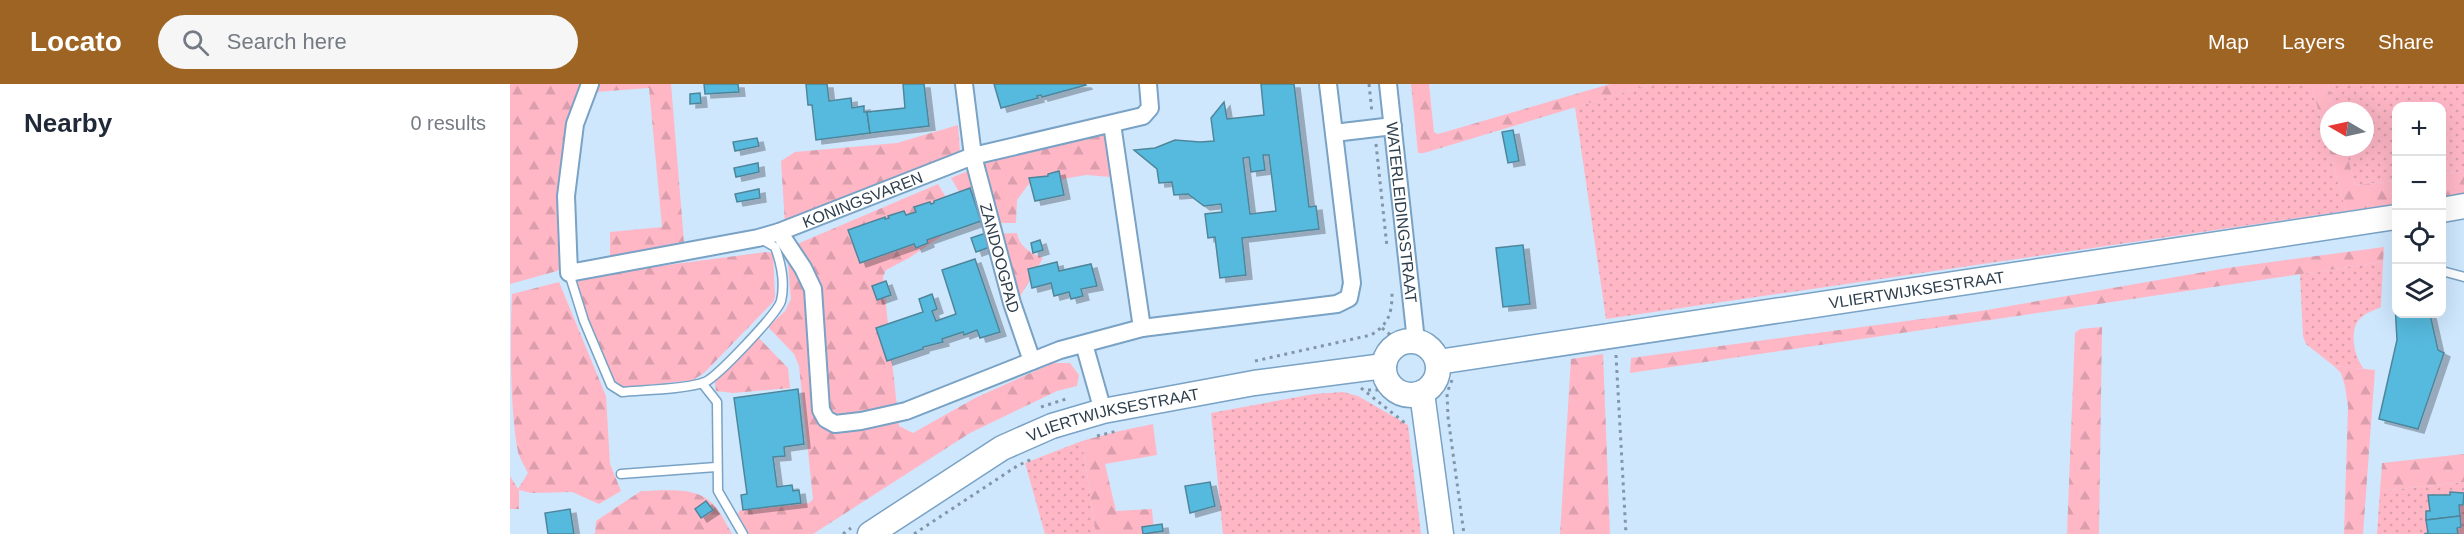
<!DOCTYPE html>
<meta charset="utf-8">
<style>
:root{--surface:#fff;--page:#f6f6f7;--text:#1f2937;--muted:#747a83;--line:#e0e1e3;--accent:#9e6423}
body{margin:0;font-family:Helvetica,sans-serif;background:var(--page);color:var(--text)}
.controls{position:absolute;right:18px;top:18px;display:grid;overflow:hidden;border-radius:12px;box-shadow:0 6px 24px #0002}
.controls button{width:54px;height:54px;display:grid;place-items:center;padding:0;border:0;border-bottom:2px solid var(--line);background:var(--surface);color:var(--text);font:30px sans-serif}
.compass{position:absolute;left:1810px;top:18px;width:54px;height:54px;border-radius:50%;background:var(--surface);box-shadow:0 6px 24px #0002;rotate:279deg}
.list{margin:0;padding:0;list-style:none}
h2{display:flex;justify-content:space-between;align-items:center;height:78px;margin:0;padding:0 24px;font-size:26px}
h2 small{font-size:20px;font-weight:400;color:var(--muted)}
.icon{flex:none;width:33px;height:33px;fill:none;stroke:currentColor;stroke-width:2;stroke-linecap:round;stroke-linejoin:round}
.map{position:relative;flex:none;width:1954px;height:450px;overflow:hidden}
header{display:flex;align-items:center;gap:36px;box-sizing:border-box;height:84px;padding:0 30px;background:var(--accent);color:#fff}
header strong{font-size:28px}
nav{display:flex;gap:33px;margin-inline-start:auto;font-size:21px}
.search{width:420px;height:54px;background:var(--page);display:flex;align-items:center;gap:15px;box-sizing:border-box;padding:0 21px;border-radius:33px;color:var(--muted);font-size:22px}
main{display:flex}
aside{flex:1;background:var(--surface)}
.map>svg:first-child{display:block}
.grass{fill:url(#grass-dots)}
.forest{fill:url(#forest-firs)}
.building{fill:#57bade;stroke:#4e869b;stroke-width:1.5;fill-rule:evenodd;filter:url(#shadow)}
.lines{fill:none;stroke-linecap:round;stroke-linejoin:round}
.lane-casing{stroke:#79a2c5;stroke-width:11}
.street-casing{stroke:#79a2c5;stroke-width:20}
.secondary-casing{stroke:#79a2c5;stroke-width:27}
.path{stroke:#8197a9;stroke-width:3;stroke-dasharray:3 4.5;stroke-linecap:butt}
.lane{stroke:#fff;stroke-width:8}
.street{stroke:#fff;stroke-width:16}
.secondary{stroke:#fff;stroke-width:24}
.labels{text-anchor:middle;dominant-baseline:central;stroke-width:6;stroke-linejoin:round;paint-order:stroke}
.street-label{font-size:16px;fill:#2d3e4c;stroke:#cee7fd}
</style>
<header>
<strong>Locato</strong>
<div class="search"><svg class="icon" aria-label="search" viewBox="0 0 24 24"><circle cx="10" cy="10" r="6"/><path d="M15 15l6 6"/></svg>Search here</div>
<nav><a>Map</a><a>Layers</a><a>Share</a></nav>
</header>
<main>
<aside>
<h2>Nearby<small>0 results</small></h2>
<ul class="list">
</ul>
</aside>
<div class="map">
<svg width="1954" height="450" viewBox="0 0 1954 450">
<defs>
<pattern id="grass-dots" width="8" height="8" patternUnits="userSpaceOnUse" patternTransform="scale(1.5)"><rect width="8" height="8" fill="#ffb7c6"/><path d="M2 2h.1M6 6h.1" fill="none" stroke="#db9eac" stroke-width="1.8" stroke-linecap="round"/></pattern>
<pattern id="forest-firs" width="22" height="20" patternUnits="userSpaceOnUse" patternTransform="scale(1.5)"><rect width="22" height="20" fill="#ffb7c6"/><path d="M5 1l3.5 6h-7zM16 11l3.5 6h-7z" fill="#db9eac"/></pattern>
<filter id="shadow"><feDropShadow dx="6" dy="4" stdDeviation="0" flood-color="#0004"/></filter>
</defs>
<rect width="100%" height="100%" fill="#cee7fd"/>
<g class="grass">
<polygon points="1142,0 1801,0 1836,127 1096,235 1065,23"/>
<polygon points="1818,0 1954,0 1954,87 1932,90 1932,22 1886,22 1886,97 1845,101 1835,63 1855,63 1855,27 1825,27"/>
<path d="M1873,178L1871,223C1865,226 1858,228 1853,232C1837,243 1844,273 1854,285L1824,282L1796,260L1793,252L1790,190Z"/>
<polygon points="833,308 848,312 898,341 911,450 713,450 701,329 804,310"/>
<polygon points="572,357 586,450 535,450 515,379"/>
<polygon points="1954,398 1954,450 1867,450 1870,407"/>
</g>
<g class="forest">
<path d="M0,0H72C42,64 51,113 54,181L47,187L0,200Z"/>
<polygon points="85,0 161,0 174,158 100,172 100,148 152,143 139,4 86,8"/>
<polygon points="901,0 919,0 924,48 928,50 1100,0 1142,0 914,69 908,69"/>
<polygon points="1801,0 1818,0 1825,27 1819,27 1819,63 1835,63 1845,101 1886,97 1886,120 1836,127"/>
<polygon points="448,41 450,68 337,117 275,140 271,77 285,68 387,59"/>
<polygon points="598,50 601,93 576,91 518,101 507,116 506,139 467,139 441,94 491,73"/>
<polygon points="1954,87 1954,111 1932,114 1932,90"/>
<polygon points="428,100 451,139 399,174 376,186 373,193 389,342 403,349 465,314 543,279 560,279 569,291 567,302 547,307 460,349 303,450 239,450 228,430 230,426 299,419 303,415 289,282 284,270 258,243 275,227 281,215 277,169 287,160"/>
<path d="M507,149C509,163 521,169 533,174L509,214L480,150Z"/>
<polygon points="1874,163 1873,178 1120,289 1121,274 1471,227 1717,184"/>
<polygon points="256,168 263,169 265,213 263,218 194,289 183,296 111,304 106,300 65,202 66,193"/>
<path d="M49,198L96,312L100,380L111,407L89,420L62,408L21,409L9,406V425H0V392L8,405L18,389C15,383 10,375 8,368C0,326 0,254 2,210Z"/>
<polygon points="1592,243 1589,450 1557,450 1565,249 1570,245"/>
<polygon points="248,253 278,284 280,304 223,309 206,307 205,298"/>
<polygon points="1093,270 1100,450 1050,450 1061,275"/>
<polygon points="1824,282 1865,286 1853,450 1834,450 1838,323 1835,302 1831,289"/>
<polygon points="643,340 647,371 595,380 606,427 642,425 644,450 586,450 572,357 605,348"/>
<polygon points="1954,370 1954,398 1870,407 1872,379"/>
<path d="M131,407C153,407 184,402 201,418C210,426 216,440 222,450H85L86,437Z"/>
</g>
<g class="building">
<polygon points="194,0 228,0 229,8 195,10"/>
<polygon points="296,0 317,0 319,17 341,14 342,24 354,22 354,28 357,28 360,49 306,56 302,21 298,21"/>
<polygon points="393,0 414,0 419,42 360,49 357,28 395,24"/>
<polygon points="484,0 575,0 576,1 532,13 531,11 527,12 528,14 491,24"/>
<path d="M751,0H784L799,123L806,122L809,145L732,154L736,191L710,194L705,153L698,154L695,130L712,128L711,120L694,122L678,110L664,111L662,98L649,99L647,85L624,66L645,64L665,56L690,58L704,57L701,34L714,18L717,35L754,31ZM753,71H759L766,127L740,130L733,74L739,73L741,88L755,86Z"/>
<polygon points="190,9 191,19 180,20 180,10"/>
<polygon points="1003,46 1009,77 998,79 992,48"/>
<polygon points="247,54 249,62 225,67 223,58"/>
<polygon points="248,79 249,88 226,93 224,84"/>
<polygon points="549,87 554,111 525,117 519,94 538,92 538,90"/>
<polygon points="460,104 471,137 417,156 418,159 406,164 404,160 350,179 338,146 375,133 375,135 379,134 378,132 394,127 396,131 406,128 404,123 420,118 421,120 424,119 424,117"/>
<polygon points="249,105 250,114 227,118 225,110"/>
<polygon points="476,149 480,163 466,168 461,154"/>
<polygon points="530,156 533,166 523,169 521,159"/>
<polygon points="1013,161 1020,220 993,223 986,164"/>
<polygon points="465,175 490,248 470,254 467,246 454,251 453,248 432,255 433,258 413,263 413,265 377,277 366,244 413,228 409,215 422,210 427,225 422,227 426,237 446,230 432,186"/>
<polygon points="547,178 549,187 581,180 587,202 571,205 573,212 561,215 559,208 544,212 541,199 522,204 518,185"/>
<polygon points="376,197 381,211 367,216 362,202"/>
<polygon points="1886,201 1886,230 1920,230 1928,266 1934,269 1908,345 1869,335 1887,256 1884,202"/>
<polygon points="288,305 294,360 274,363 275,372 263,373 267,403 282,401 283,407 289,406 291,419 233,426 231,411 237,410 224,314"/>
<polygon points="700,398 705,422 680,429 675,402"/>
<polygon points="1940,408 1954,409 1953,421 1949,421 1950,432 1916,436 1916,427 1920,427 1918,411 1940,411"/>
<polygon points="196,417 203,426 191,434 185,425"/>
<polygon points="60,425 64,450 38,450 35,429"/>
<polygon points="1950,432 1951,443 1947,444 1948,450 1914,450 1918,449 1916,436"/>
<polygon points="652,440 653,447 633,450 632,443"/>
</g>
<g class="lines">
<defs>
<g id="lane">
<polyline points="1932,187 1954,193"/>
<path d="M59,189L74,237L101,301L112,308C132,306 179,305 195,298C207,293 267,230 271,217C275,200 271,179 265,163L251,155"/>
<polyline points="192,299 207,318 208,407 233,450"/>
<polyline points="111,390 206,383"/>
</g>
<g id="street">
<path id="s1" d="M80,0L65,40L56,112L59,189L248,154L269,148L463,72L633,32L640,24L638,0"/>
<path id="s2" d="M454,0L463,72L502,219L522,277"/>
<path id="s3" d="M878,0L906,257"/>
<polyline points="602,40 632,244"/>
<polyline points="824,49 883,42"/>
<polyline points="269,148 293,184 303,205 311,326 316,335 325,340 351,337 396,327 550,266 632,244 827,220 839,214 842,199 818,0"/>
<polyline points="574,260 593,327"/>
</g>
<g id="secondary">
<polyline points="1932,126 1954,122"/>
<circle cx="901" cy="284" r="27"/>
<path id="s4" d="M928,278L1886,133"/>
<polyline points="912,309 931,450"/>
<path id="s5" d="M360,450L492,364L542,342L593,327L744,299L874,282"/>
</g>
</defs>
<use href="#lane" class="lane-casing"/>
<use href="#street" class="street-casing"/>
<use href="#secondary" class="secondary-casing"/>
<g class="path">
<polyline points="859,0 862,29"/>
<polyline points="866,60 877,163"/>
<polyline points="872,244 889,258"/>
<polyline points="1106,271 1116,450"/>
<path d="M745,277L861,251C879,240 882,229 882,209"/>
<polyline points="942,296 937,309 938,333 954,450"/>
<polyline points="851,304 895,339"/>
<polyline points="858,306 885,306"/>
<polyline points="531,323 556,315"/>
<polyline points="587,352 607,347"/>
<polyline points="333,450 341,444"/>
<polyline points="404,450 507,382 524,374"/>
</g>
<use href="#lane" class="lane"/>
<use href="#street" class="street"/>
<use href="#secondary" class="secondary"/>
</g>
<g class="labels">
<g class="street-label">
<text stroke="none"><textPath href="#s1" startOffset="496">KONINGSVAREN</textPath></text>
<text stroke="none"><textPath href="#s3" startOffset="129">WATERLEIDINGSTRAAT</textPath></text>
<text stroke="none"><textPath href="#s2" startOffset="178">ZANDOOGPAD</textPath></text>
<text stroke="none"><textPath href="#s4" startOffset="484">VLIERTWIJKSESTRAAT</textPath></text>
<text stroke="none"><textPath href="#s5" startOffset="274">VLIERTWIJKSESTRAAT</textPath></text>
</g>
</g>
</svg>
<div class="controls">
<button>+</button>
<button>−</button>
<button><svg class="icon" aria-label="locate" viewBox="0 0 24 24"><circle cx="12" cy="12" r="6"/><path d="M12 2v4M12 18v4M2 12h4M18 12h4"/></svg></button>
<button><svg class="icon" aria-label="layers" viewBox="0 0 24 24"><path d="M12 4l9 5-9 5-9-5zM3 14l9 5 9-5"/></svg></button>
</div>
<svg class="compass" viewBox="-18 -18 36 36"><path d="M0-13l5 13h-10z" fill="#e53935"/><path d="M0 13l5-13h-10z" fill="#747a83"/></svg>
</div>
</main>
